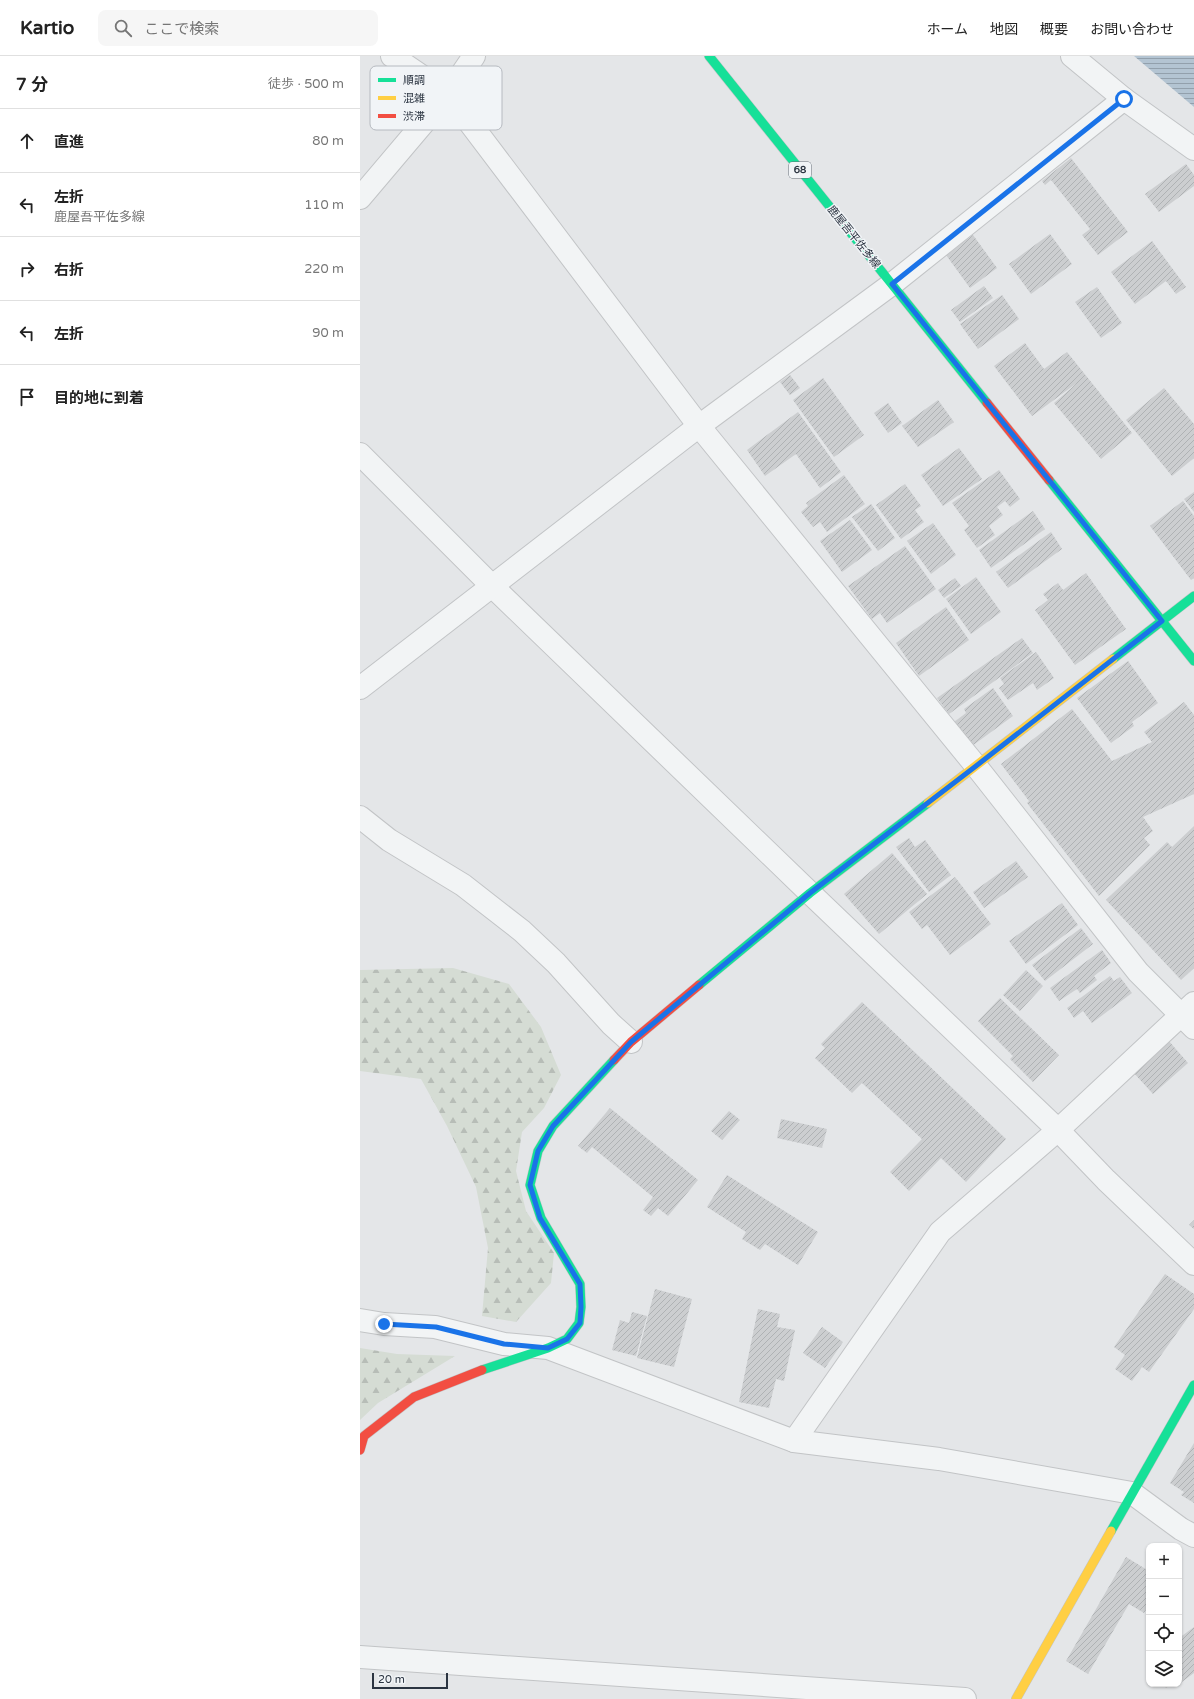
<!DOCTYPE html>
<html lang="ja">
<meta charset="utf-8">
<style>
:root{--surface:#fff;--page:#f6f6f6;--text:#222;--muted:#767676;--line:#e0e0e0}
body{margin:0;font-family:"Varela Round","Noto Sans JP",sans-serif;background:var(--page);color:var(--text)}
.controls{position:absolute;right:12px;bottom:12px;display:grid;overflow:hidden;border-radius:8px;box-shadow:0 1px 3px #0004}
.controls button{width:36px;height:36px;display:grid;place-items:center;padding:0;border:0;border-bottom:1px solid var(--line);background:var(--surface);color:var(--text);font:20px sans-serif}
.scale{position:absolute;left:12px;bottom:10px;width:76px;box-sizing:border-box;padding-left:4px;border:2px solid #2b3441;border-top:0;font-size:11px;line-height:14px;white-space:nowrap;color:#2b3441;-webkit-text-stroke:3px #f1f4f7;paint-order:stroke}
.stop{position:absolute;width:12px;height:12px;margin:-9px;border:3px solid #1a73e8;border-radius:50%;background:#fff}
.stop.end{background:#1a73e8;border-color:#fff;box-shadow:0 1px 4px #0008}
.list{margin:0;padding:0;list-style:none}
h2{display:flex;justify-content:space-between;align-items:center;height:52px;margin:0;padding:0 16px;font-size:17px}
h2 small{font-size:13px;font-weight:400;color:var(--muted)}
.list li{display:grid;grid-template-columns:26px 1fr auto;gap:12px;align-items:center;box-sizing:border-box;height:64px;padding:0 16px;border-top:1px solid var(--line)}
.list b{display:block;font-size:15px;white-space:nowrap}
.list p{margin:0;font-size:13px;white-space:nowrap;color:var(--muted)}
.list em{font-size:13px;font-style:normal;color:var(--muted)}
.icon{flex:none;width:22px;height:22px;fill:none;stroke:currentColor;stroke-width:2;stroke-linecap:round;stroke-linejoin:round}
.map{position:relative;flex:none;width:834px;height:1643px;overflow:hidden}
header{display:flex;align-items:center;gap:24px;box-sizing:border-box;height:56px;padding:0 20px;background:var(--surface);border-bottom:1px solid var(--line)}
header strong{font-size:19px}
nav{display:flex;gap:22px;margin-inline-start:auto;font-size:14px}
.search{width:280px;height:36px;background:var(--page);display:flex;align-items:center;gap:10px;box-sizing:border-box;padding:0 14px;border-radius:8px;color:var(--muted);font-size:15px}
main{display:flex}
aside{flex:1;background:var(--surface)}
.map>svg:first-child{display:block}
.forest{fill:url(#forest-firs)}
.water{fill:url(#water-rules)}
.building{fill:url(#building-hatch)}
.lines{fill:none;stroke-linecap:round;stroke-linejoin:round}
.street-casing{stroke:#c2c4c6;stroke-width:24}
.fast-casing{stroke:#c2c4c6;stroke-width:10}
.slow-casing{stroke:#c2c4c6;stroke-width:10}
.jam-casing{stroke:#c2c4c6;stroke-width:10}
.street{stroke:#f2f4f5;stroke-width:22}
.fast{stroke:#16e098;stroke-width:9}
.slow{stroke:#ffcf43;stroke-width:9}
.jam{stroke:#f24e42;stroke-width:9}
.route{stroke:#1a73e8;stroke-width:5}
.labels{text-anchor:middle;dominant-baseline:central;stroke-width:3;stroke-linejoin:round;paint-order:stroke}
.shield{fill:#f1f4f7;stroke:#666e78;stroke-width:1}
.shield-label{font-size:10px;font-weight:bold;fill:#2b3441}
.street-label{font-size:11px;fill:#2b3441;stroke:#f1f4f7}
.key{fill:#f1f4f7;stroke:#b6bac0;stroke-width:1}
.key-label{font-size:11px;fill:#2b3441}
</style>
<header>
<strong>Kartio</strong>
<div class="search"><svg class="icon" aria-label="search" viewBox="0 0 24 24"><circle cx="10" cy="10" r="6"/><path d="M15 15l6 6"/></svg>ここで検索</div>
<nav><a>ホーム</a><a>地図</a><a>概要</a><a>お問い合わせ</a></nav>
</header>
<main>
<aside>
<h2>7 分<small>徒歩 · 500 m</small></h2>
<ul class="list">
<li><svg class="icon" aria-label="ahead" viewBox="0 0 24 24"><path d="M12 20V5M6 11l6-6 6 6"/></svg><div><b>直進</b></div><em>80 m</em></li>
<li><svg class="icon" aria-label="left" viewBox="0 0 24 24"><path d="M17 20v-9H6M10 6l-5 5 5 5"/></svg><div><b>左折</b><p>鹿屋吾平佐多線</p></div><em>110 m</em></li>
<li><svg class="icon" aria-label="right" viewBox="0 0 24 24"><path d="M7 20v-9h11M14 6l5 5-5 5"/></svg><div><b>右折</b></div><em>220 m</em></li>
<li><svg class="icon" aria-label="left" viewBox="0 0 24 24"><path d="M17 20v-9H6M10 6l-5 5 5 5"/></svg><div><b>左折</b></div><em>90 m</em></li>
<li><svg class="icon" aria-label="arrive" viewBox="0 0 24 24"><path d="M6 21V4h12l-3 4 3 4H6"/></svg><div><b>目的地に到着</b></div></li>
</ul>
</aside>
<div class="map">
<svg width="834" height="1643" viewBox="0 0 834 1643">
<defs>
<pattern id="forest-firs" width="22" height="20" patternUnits="userSpaceOnUse"><rect width="22" height="20" fill="#d5dcd4"/><path d="M5 1l3.5 6h-7zM16 11l3.5 6h-7z" fill="#b7bdb7"/></pattern>
<pattern id="water-rules" width="6" height="5" patternUnits="userSpaceOnUse"><rect width="6" height="5" fill="#b3c4d2"/><path d="M0 2.5h6" fill="none" stroke="#92a0ac"/></pattern>
<pattern id="building-hatch" width="6" height="6" patternUnits="userSpaceOnUse"><rect width="6" height="6" fill="#ccced0"/><path d="M-1 1l2-2M0 6l6-6M5 7l2-2" fill="none" stroke="#afb2b4"/></pattern>
</defs>
<rect width="100%" height="100%" fill="#e4e6e8"/>
<g class="forest">
<polygon points="93,912 149,928 181,971 201,1019 184,1052 162,1076 156,1115 166,1155 194,1197 191,1227 156,1266 122,1260 128,1192 116,1131 87,1070 61,1023 0,1015 0,914"/>
<polygon points="0,1292 37,1298 95,1300 18,1347 0,1364"/>
</g>
<polygon class="water" points="774,0 834,0 834,51"/>
<g class="building">
<polygon points="711,102 768,176 738,199 722,179 730,173 691,124 685,129 682,125"/>
<polygon points="826,108 834,119 834,130 799,156 785,138"/>
<polygon points="690,178 712,208 671,238 649,208"/>
<polygon points="613,179 637,212 610,232 586,199"/>
<polygon points="792,185 826,231 816,238 806,225 775,248 751,216"/>
<polygon points="624,230 633,242 600,266 591,254"/>
<polygon points="737,231 762,267 741,282 715,246"/>
<polygon points="642,239 659,263 618,293 600,268"/>
<polygon points="665,287 684,313 707,296 772,377 741,403 694,347 717,327 672,360 634,310"/>
<polygon points="430,319 440,332 430,339 420,326"/>
<polygon points="463,322 504,379 474,401 433,344"/>
<polygon points="804,332 834,368 834,402 812,420 766,364"/>
<polygon points="578,344 594,366 558,391 542,370"/>
<polygon points="528,347 542,367 528,377 514,357"/>
<polygon points="438,356 481,416 460,432 436,398 405,420 387,394"/>
<polygon points="599,392 622,423 583,450 561,419"/>
<polygon points="639,414 660,443 650,451 645,445 637,451 643,459 629,470 635,479 617,492 604,474 609,470 592,447"/>
<polygon points="484,419 505,448 467,476 460,466 453,471 441,456 448,450 446,447"/>
<polygon points="545,428 561,450 555,454 564,466 541,483 516,449"/>
<polygon points="834,436 834,456 824,443"/>
<polygon points="823,445 834,460 834,522 831,524 790,470"/>
<polygon points="511,448 535,482 518,495 492,461"/>
<polygon points="673,455 685,473 631,512 619,494"/>
<polygon points="490,464 512,494 482,516 460,485"/>
<polygon points="573,467 596,499 571,518 547,485"/>
<polygon points="691,476 702,493 648,532 636,516"/>
<polygon points="545,490 576,533 527,567 520,557 512,563 488,530"/>
<polygon points="726,517 766,573 715,609 675,554 688,544 683,538 698,527 703,534"/>
<polygon points="616,521 641,556 611,578 586,543"/>
<polygon points="595,522 601,530 584,542 578,534"/>
<polygon points="586,551 609,584 559,620 536,587"/>
<polygon points="662,582 673,597 589,658 577,642"/>
<polygon points="676,596 694,622 677,634 673,627 648,644 639,632 644,628 640,622"/>
<polygon points="768,605 798,647 772,666 774,670 751,687 717,642"/>
<polygon points="633,632 653,660 612,690 594,666 606,657 604,653"/>
<polygon points="824,646 834,659 834,738 783,761 793,775 784,782 790,789 739,840 667,747 669,745 641,708 712,653 752,705 792,686 784,676"/>
<polygon points="834,770 834,912 821,924 746,844 807,786 812,791"/>
<polygon points="549,782 555,791 565,784 591,819 569,836 536,791"/>
<polygon points="532,797 567,838 519,878 484,838"/>
<polygon points="656,805 668,821 624,852 613,836"/>
<polygon points="595,821 631,868 590,899 567,869 562,873 549,856"/>
<polygon points="702,847 718,869 666,908 649,885"/>
<polygon points="721,872 733,888 685,925 672,909"/>
<polygon points="742,894 751,907 734,920 737,924 720,937 717,933 699,945 690,932"/>
<polygon points="666,914 683,930 660,955 643,939"/>
<polygon points="750,920 754,925 760,921 772,937 732,967 723,955 714,962 707,952"/>
<polygon points="640,942 699,999 673,1026 650,1003 653,1000 618,965"/>
<polygon points="502,946 646,1083 606,1126 581,1102 549,1135 530,1116 562,1083 502,1027 492,1037 455,1002 465,992 461,988"/>
<polygon points="808,984 828,1007 793,1038 773,1016"/>
<polygon points="250,1052 338,1124 308,1160 298,1152 291,1160 283,1154 293,1141 232,1091 227,1097 218,1090"/>
<polygon points="369,1055 380,1064 362,1084 351,1075"/>
<polygon points="421,1063 467,1073 462,1092 417,1082"/>
<polygon points="367,1119 458,1176 438,1209 405,1188 400,1194 382,1183 386,1176 347,1151"/>
<polygon points="834,1164 834,1173 829,1169"/>
<polygon points="805,1218 834,1238 834,1253 789,1316 782,1311 772,1325 755,1313 765,1299 754,1291"/>
<polygon points="295,1233 332,1243 314,1311 277,1302"/>
<polygon points="398,1253 420,1258 417,1271 435,1274 424,1325 416,1323 409,1352 379,1346"/>
<polygon points="272,1256 287,1260 276,1300 252,1294 260,1264 269,1267"/>
<polygon points="462,1271 483,1286 465,1312 443,1297"/>
<polygon points="834,1387 834,1447 821,1439 824,1436 810,1427"/>
<polygon points="766,1501 789,1515 789,1549 784,1557 769,1548 728,1618 706,1605"/>
<polygon points="834,1571 834,1617 815,1631 812,1628 806,1632 803,1628 819,1628 819,1582"/>
</g>
<g class="lines">
<defs>
<g id="street">
<polyline points="32,0 88,38 339,370 616,710 778,916 834,972"/>
<polyline points="712,0 764,43 834,93"/>
<polyline points="0,142 88,38 114,0"/>
<polyline points="0,398 132,530 450,837 698,1074 746,1124 834,1208"/>
<polyline points="0,632 339,370 532,228 764,43"/>
<polyline points="0,761 29,784 103,829 162,875 196,907 251,968 271,986"/>
<polyline points="0,1264 24,1268 75,1271 144,1288 188,1292 434,1385 579,1403 772,1437 821,1473 834,1480"/>
<polyline points="434,1385 580,1176 698,1074 834,947"/>
<polyline points="0,1601 605,1643"/>
</g>
<g id="fast">
<polyline points="349,0 627,347"/>
<polyline points="689,424 834,605"/>
<polyline points="753,603 834,540"/>
<polyline points="339,929 450,837 568,747"/>
<polyline points="122,1314 188,1292 207,1283 219,1267 221,1251 220,1228 181,1162 170,1129 178,1095 193,1070 254,1004"/>
<polyline points="751,1475 834,1329"/>
</g>
<g id="slow">
<polyline points="568,747 753,603"/>
<polyline points="656,1643 751,1475"/>
</g>
<g id="jam">
<polyline points="627,347 689,424"/>
<polyline points="254,1004 271,986 339,929"/>
<polyline points="0,1394 4,1380 54,1341 122,1314"/>
</g>
</defs>
<use href="#street" class="street-casing"/>
<use href="#fast" class="fast-casing"/>
<use href="#slow" class="slow-casing"/>
<use href="#jam" class="jam-casing"/>
<use href="#street" class="street"/>
<use href="#fast" class="fast"/>
<use href="#slow" class="slow"/>
<use href="#jam" class="jam"/>
</g>
<g class="lines">
<polyline class="route" points="24,1268 76,1271 144,1288 188,1292 207,1283 220,1267 221,1251 220,1228 180,1162 170,1129 178,1095 193,1070 271,986 450,837 616,710 802,565 532,228 764,43"/>
</g>
<g class="labels">
<rect class="shield" x="429" y="106" width="22" height="16" rx="3"/>
<g class="shield-label">
<text x="440" y="114">68</text>
</g>
<g class="street-label">
<text transform="translate(494 181) rotate(51)">鹿屋吾平佐多線</text>
</g>
</g>
<rect x="10" y="10" width="132" height="64" rx="6" class="key"/>
<rect x="18" y="22" width="18" height="4" fill="#16e098"/>
<rect x="18" y="40" width="18" height="4" fill="#ffcf43"/>
<rect x="18" y="58" width="18" height="4" fill="#f24e42"/>
<g class="key-label">
<text x="43" y="28">順調</text>
<text x="43" y="46">混雑</text>
<text x="43" y="64">渋滞</text>
</g>
</svg>
<div class="controls">
<button>+</button>
<button>−</button>
<button><svg class="icon" aria-label="locate" viewBox="0 0 24 24"><circle cx="12" cy="12" r="6"/><path d="M12 2v4M12 18v4M2 12h4M18 12h4"/></svg></button>
<button><svg class="icon" aria-label="layers" viewBox="0 0 24 24"><path d="M12 4l9 5-9 5-9-5zM3 14l9 5 9-5"/></svg></button>
</div>
<div class="scale">20 m</div>
<div class="stop" style="left:764px;top:43px"></div>
<div class="stop end" style="left:24px;top:1268px"></div>
</div>
</main>
